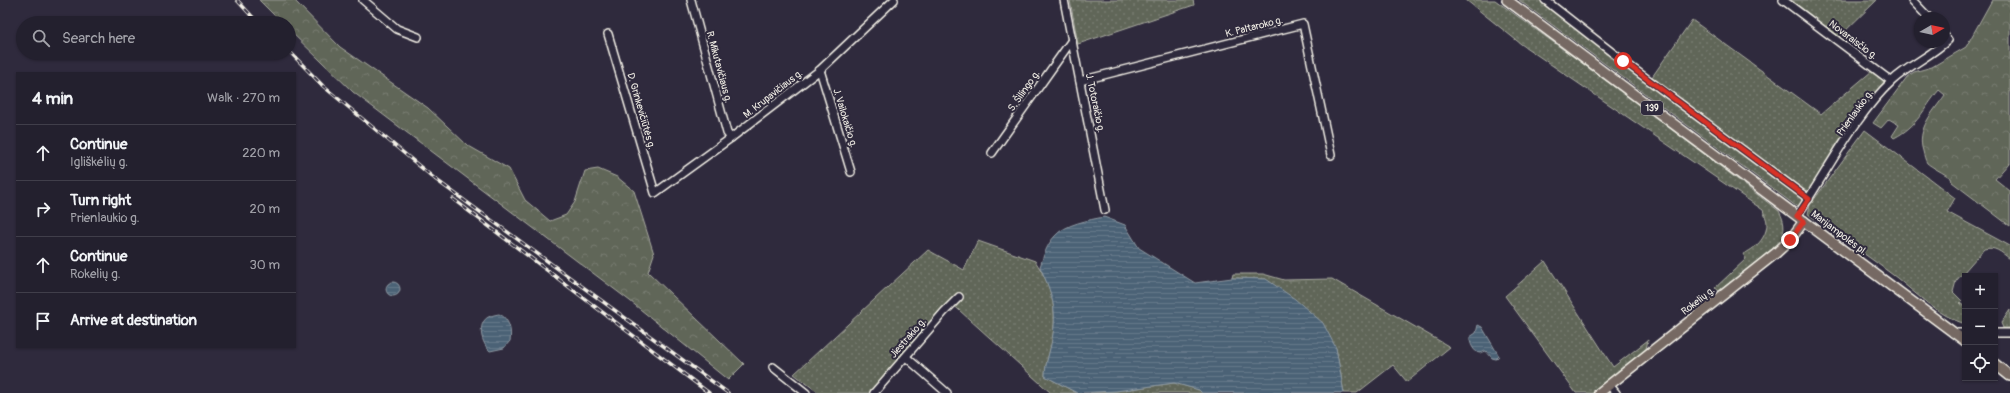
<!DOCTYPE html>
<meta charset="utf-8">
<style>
:root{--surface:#23202e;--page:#2f2d3a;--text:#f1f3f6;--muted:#a3a3aa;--line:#403e4a}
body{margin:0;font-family:Pangolin,sans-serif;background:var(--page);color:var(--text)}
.controls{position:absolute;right:12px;bottom:12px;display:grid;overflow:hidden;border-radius:0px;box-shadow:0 1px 3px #0004}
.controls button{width:36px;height:36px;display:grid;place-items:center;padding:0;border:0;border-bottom:1px solid var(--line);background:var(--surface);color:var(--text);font:20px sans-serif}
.compass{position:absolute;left:1914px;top:12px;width:36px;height:36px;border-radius:50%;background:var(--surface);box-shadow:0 1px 3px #0004;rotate:81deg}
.stop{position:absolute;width:12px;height:12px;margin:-9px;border:3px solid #d93025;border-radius:50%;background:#fff}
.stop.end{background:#d93025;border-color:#fff;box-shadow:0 1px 4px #0008}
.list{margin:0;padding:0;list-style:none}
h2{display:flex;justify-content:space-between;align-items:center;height:52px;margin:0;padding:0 16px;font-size:17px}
h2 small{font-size:13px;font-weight:400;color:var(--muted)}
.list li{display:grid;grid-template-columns:26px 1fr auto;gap:12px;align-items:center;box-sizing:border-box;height:56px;padding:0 16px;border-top:1px solid var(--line)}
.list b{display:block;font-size:15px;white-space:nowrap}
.list p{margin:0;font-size:13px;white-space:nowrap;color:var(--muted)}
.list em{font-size:13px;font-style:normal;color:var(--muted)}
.icon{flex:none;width:22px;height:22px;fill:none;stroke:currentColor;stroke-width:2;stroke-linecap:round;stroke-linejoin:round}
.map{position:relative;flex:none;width:2010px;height:393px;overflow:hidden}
.search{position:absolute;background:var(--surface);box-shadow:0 1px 3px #0004;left:16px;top:16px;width:280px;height:44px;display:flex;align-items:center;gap:10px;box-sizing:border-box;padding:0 14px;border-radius:22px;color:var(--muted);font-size:15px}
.panel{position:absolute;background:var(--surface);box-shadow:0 1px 3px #0004;left:16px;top:72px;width:280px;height:276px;border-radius:0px}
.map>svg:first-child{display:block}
.grass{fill:url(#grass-dots);stroke:#aaaca0}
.forest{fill:url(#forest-crowns);stroke:#aaaca0}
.water{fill:url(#water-rules);stroke:#8f9ba4}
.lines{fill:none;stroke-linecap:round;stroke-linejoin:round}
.minor-casing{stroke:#f4f1e8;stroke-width:10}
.major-casing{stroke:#f4f1e8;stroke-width:12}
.minor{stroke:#2f2a3d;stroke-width:7}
.major{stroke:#766964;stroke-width:9}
.rail-casing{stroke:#f4f1e8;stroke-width:3.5}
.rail{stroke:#2f2a3d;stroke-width:2;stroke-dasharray:6;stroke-linecap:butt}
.route{stroke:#d93025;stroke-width:5}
.labels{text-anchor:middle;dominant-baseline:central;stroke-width:4;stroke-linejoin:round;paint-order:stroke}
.shield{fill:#2f2a3d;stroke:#b9b5b5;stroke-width:1}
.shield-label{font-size:9px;font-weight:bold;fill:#f4f1e8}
.street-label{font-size:10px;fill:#f4f1e8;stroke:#2f2a3d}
</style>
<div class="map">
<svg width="2010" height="393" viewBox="0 0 2010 393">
<defs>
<pattern id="grass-dots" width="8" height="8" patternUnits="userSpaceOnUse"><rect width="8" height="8" fill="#606659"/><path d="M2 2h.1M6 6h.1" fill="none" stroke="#777c71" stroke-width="1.8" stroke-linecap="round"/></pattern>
<pattern id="forest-crowns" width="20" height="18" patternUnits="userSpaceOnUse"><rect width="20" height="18" fill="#606659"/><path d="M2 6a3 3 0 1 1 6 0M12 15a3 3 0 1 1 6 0" fill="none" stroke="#777c71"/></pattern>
<pattern id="water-rules" width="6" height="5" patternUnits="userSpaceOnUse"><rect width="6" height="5" fill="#4b6276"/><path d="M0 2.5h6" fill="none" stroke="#66798a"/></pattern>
</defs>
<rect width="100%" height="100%" fill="#2f2a3d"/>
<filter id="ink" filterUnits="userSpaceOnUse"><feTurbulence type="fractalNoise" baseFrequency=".025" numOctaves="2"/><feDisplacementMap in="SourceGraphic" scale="8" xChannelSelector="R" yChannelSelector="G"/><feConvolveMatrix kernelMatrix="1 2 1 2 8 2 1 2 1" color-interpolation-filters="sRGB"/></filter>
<g filter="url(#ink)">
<g class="grass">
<polygon points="1070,0 1193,0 1194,5 1078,44"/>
<path d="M1466,0H1495L1633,100L1779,211C1786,224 1785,232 1779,244L1719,291L1715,288L1746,259L1743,254C1755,249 1767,238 1767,223C1767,219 1764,214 1763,210L1521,44Z"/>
<polygon points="1519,0 1548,0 1603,41 1599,48 1801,197 1803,202 1801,205 1796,206"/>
<polygon points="1791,0 1877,0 1839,37"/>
<polygon points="1692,20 1821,114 1872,71 1884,80 1884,85 1865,105 1809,192 1804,192 1652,77"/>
<path d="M1865,130L1955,198L1947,212L2010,246V259C2001,252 1995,246 1984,249L1956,281L1953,292L1962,301L1960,303L1965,307V324C1938,315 1919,296 1897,278C1868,256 1838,235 1808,214L1810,205Z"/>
<path d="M978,241L1035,261C1052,285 1058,312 1052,340C1050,353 1045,363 1045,376L1077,393H1051L949,301L869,393H819L794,374L928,250L964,270Z"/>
<polygon points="1545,261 1613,367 1648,340 1646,349 1593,393 1576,393 1505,296"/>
<polygon points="1233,274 1263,274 1284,280 1332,279 1450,347 1407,382 1393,365 1357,393 1344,393 1336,348 1266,279 1232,278"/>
<polygon points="2010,310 2010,328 2003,328 2001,323"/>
<polygon points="1174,383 1200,390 1202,393 1090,393 1116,391"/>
</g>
<g class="forest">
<polygon points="259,0 294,0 340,47 428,108 467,145 509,169 525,200 550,221 566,215 575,202 585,171 598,169 617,177 634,191 654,254 648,272 744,364 728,380 630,301 353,92 289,30 289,23 282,23"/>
<path d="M1992,0H2010V164L2009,163L1995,179L2010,191V226L1952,182L1951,178C1945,174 1930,166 1927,163C1925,160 1924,155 1923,151C1916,129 1933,112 1945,95L1939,90C1923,109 1918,126 1894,138L1892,136L1899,125L1889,119L1881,128L1873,123L1907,77L1914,72L1932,67L1966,47Z"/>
</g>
<g class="water">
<path d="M1104,217L1125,225L1139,248L1195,283L1232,278L1266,279L1295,299L1323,323L1336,348L1344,393H1202L1199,390L1174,383L1116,391L1077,393L1045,376C1045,363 1050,352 1052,339C1058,311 1052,293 1040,267C1043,257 1047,244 1055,236C1065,224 1089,220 1104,217Z"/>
<circle cx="393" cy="289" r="7"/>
<path d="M499,314C509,318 512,331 510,341L504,348L490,351C483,345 478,330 484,321C487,316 494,315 499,314Z"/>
<path d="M1478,325L1482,327L1499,356L1496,359L1492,358L1486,351C1484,351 1482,352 1480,353C1474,353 1469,342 1470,337L1476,333Z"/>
</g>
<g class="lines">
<defs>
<g id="minor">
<polyline points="363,0 397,29 418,37"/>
<polyline points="691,0 727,133 731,138"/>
<polyline points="1064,0 1105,210"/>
<polyline points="1545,0 1623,61 1809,199"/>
<polyline points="1783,0 1891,81"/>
<polyline points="1912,0 1929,18"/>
<polyline points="608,34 655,193 731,138 820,70 894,0"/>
<polyline points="820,70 851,172"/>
<polyline points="1080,81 1303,24 1331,155"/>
<polyline points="992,153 1072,40"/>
<path d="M1797,216C1826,174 1855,115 1892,81C1909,65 1931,56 1948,40L1944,35"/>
<polyline points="1953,333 1965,333"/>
<polyline points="1995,333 2010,333"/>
<polyline points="906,357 947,393"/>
<polyline points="773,367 806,393"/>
<polyline points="1609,385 1616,393"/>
<polyline points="874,393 944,312 959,297"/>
</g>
<g id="major">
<polyline points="1507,0 1965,341"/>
<polyline points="1995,364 2010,376"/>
<polyline points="1599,393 1776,253 1790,240 1804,221"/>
</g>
</defs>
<use href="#minor" class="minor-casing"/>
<use href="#major" class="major-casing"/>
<use href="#minor" class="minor"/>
<use href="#major" class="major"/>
<defs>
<g id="rail">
<polyline points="237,0 258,23"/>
<polyline points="289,51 323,86 435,179 728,393"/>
<polyline points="453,199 709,393"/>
</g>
</defs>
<use href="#rail" class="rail-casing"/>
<use href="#rail" class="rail"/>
</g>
</g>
<g class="lines" filter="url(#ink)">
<polyline class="route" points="1623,61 1809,199 1797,216 1804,221 1790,240"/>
</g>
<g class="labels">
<rect class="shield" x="1641" y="101" width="22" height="14" rx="3"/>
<g class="shield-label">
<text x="1652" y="108">139</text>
</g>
<g class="street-label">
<text transform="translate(1254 27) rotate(-14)">K. Paltaroko g.</text>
<text transform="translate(1853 40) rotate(37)">Novaraisčio g.</text>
<text transform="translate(719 67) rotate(75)">R. Mikutavičiaus g.</text>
<text transform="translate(1024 91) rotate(-55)">S. Šilingo g.</text>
<text transform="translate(773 94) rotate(-38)">M. Krupavičiaus g.</text>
<text transform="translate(1095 103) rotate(78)">J. Totoraičio g.</text>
<text transform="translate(641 111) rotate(74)">D. Grinkevičiūtės g.</text>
<text transform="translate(1855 113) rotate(-54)">Prienlaukio g.</text>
<text transform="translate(845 118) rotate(73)">J. Vailokaičio g.</text>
<text transform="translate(1839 233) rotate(37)">Marijampolės pl.</text>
<text transform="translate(1698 301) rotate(-38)">Rokelių g.</text>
<text transform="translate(908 338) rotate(-49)">Jiestrakio g.</text>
</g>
</g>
</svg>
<div class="controls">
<button>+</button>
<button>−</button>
<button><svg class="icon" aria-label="locate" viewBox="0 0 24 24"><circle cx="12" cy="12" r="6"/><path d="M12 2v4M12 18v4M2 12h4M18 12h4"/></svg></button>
</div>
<svg class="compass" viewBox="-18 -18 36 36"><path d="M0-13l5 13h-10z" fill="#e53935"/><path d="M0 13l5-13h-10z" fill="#a3a3aa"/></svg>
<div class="stop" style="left:1623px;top:61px"></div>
<div class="stop end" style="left:1790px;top:240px"></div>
<div class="search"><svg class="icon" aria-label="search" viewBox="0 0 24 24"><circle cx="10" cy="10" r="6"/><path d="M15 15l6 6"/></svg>Search here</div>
<section class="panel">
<h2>4 min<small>Walk · 270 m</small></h2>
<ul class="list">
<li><svg class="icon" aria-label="ahead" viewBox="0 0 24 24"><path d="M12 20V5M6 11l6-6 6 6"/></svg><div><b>Continue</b><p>Igliškėlių g.</p></div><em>220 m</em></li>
<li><svg class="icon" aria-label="right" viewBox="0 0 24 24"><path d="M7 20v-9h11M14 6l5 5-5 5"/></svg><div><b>Turn right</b><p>Prienlaukio g.</p></div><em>20 m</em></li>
<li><svg class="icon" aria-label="ahead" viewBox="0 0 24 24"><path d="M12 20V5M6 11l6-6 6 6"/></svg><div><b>Continue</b><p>Rokelių g.</p></div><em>30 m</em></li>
<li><svg class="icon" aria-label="arrive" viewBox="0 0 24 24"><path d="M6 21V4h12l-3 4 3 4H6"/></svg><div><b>Arrive at destination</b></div></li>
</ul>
</section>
</div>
